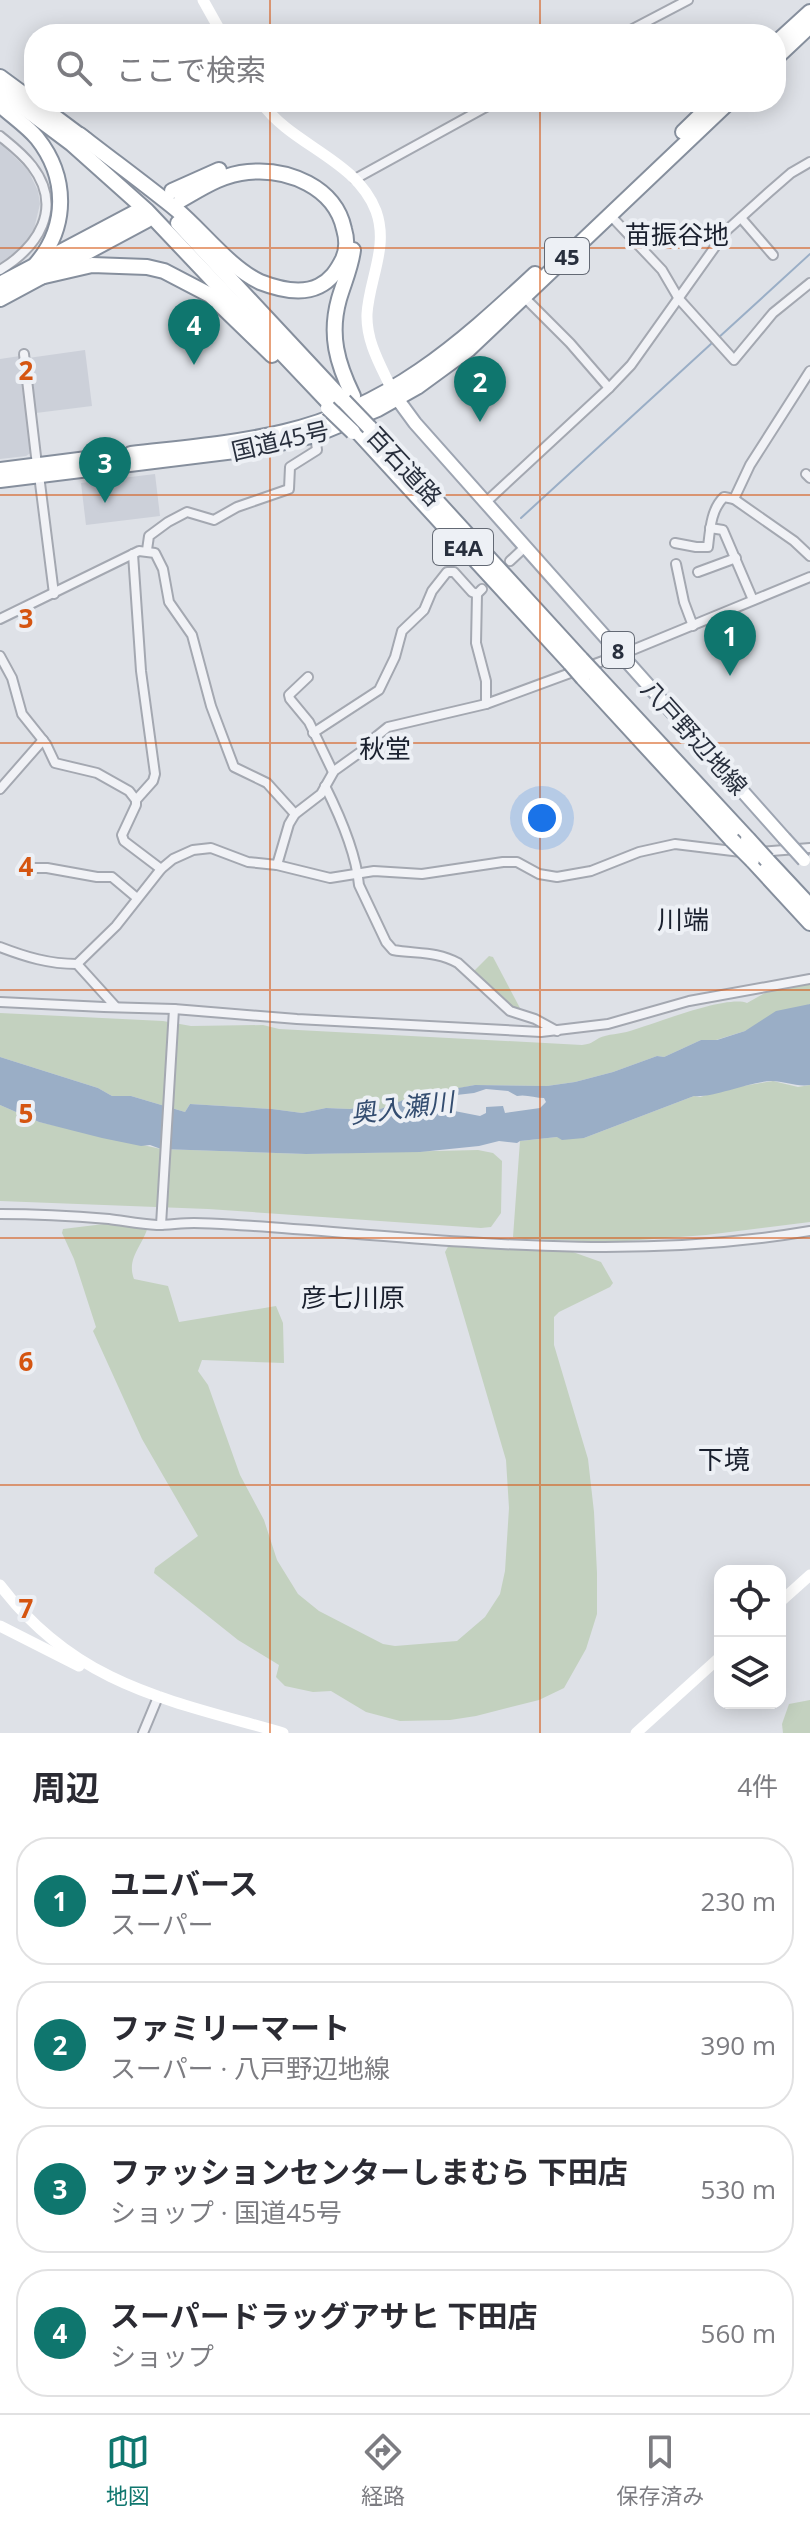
<!DOCTYPE html>
<html lang="ja">
<meta charset="utf-8">
<style>
:root{--surface:#fff;--page:#f7f7f7;--text:#2b2b33;--muted:#7c7c81;--line:#e1e1e2;--accent:#0f766e}
body{margin:0;font-family:"Open Sans","Noto Sans JP",sans-serif;background:var(--page);color:var(--text)}
.controls{position:absolute;right:24px;bottom:24px;display:grid;overflow:hidden;border-radius:16px;box-shadow:0 4px 20px #0003}
.controls button{width:72px;height:72px;display:grid;place-items:center;padding:0;border:0;border-bottom:2px solid var(--line);background:var(--surface);color:var(--text);font:40px sans-serif}
.you{position:absolute;left:542px;top:818px;width:28px;height:28px;margin:-20px;border:6px solid #fff;border-radius:50%;background:#1a73e8;box-shadow:0 0 0 12px #1a73e833}
.badge{display:grid;place-items:center;width:52px;height:52px;border-radius:50%;background:var(--accent);color:#fff;font-size:26px;font-weight:700}
.pin{position:absolute;translate:-50% -66px;filter:drop-shadow(0 2px 4px #0008)}
.pin::after{content:'';position:absolute;top:42px;width:28px;height:24px;background:inherit;clip-path:polygon(0 0,100% 0,50% 100%)}
.list{margin:0;padding:0;list-style:none}
h2{display:flex;justify-content:space-between;align-items:center;height:104px;margin:0;padding:0 32px;font-size:34px}
h2 small{font-size:26px;font-weight:400;color:var(--muted)}
.list li{display:grid;grid-template-columns:52px 1fr auto;gap:24px;align-items:center;box-sizing:border-box;height:128px;margin:0 16px 16px;padding:0 16px;border:2px solid var(--line);border-radius:32px}
.list b{display:block;font-size:30px;white-space:nowrap}
.list p{margin:0;font-size:26px;white-space:nowrap;color:var(--muted)}
.list em{font-size:26px;font-style:normal;color:var(--muted)}
.icon{flex:none;width:44px;height:44px;fill:none;stroke:currentColor;stroke-width:2;stroke-linecap:round;stroke-linejoin:round}
.map{position:relative;flex:none;width:810px;height:1733px;overflow:hidden}
.search{position:absolute;background:var(--surface);box-shadow:0 4px 20px #0003;left:24px;right:24px;top:24px;height:88px;display:flex;align-items:center;gap:20px;box-sizing:border-box;padding:0 28px;border-radius:32px;color:var(--muted);font-size:30px}
.sheet{height:680px;background:var(--surface)}
nav{display:flex;justify-content:space-around;align-items:center;box-sizing:border-box;height:112px;border-top:2px solid var(--line);background:var(--surface);font-size:22px;color:var(--muted)}
nav a{display:grid;justify-items:center;gap:4px}
nav .on{color:var(--accent)}
.map>svg:first-child{display:block}
.built{fill:#ccd0d9}
.green{fill:#c3d1bf}
.water{fill:#9aaec6;fill-rule:evenodd}
.lines{fill:none;stroke-linecap:round;stroke-linejoin:round}
.stream{stroke:#9aaec6;stroke-width:2}
.street-casing{stroke:#a4a8b1;stroke-width:12}
.primary-casing{stroke:#9ea5b2;stroke-width:16}
.highway-casing{stroke:#868f9d;stroke-width:18}
.street{stroke:#f1f2f6;stroke-width:8}
.secondary{stroke:#fff;stroke-width:11}
.primary{stroke:#fff;stroke-width:12}
.highway{stroke:#fff;stroke-width:14}
.primary-bridge-casing{stroke:#9ea5b2;stroke-width:16;stroke-linecap:butt}
.highway-bridge-casing{stroke:#868f9d;stroke-width:18;stroke-linecap:butt}
.primary-bridge{stroke:#fff;stroke-width:12}
.highway-bridge{stroke:#fff;stroke-width:14}
.grid{fill:none;stroke:#d55511;stroke-width:2;stroke-opacity:0.55}
.labels{text-anchor:middle;dominant-baseline:central;stroke-width:8;stroke-linejoin:round;paint-order:stroke}
.shield{fill:#edf0f5;stroke:#636974;stroke-width:2}
.shield-label{font-size:22px;font-weight:bold;fill:#282f3d}
.street-label{font-size:24px;fill:#282f3d;stroke:#edf0f5}
.neighbourhood-label{font-size:26px;fill:#1a202e;stroke:#edf0f5}
.water-label{font-size:26px;font-style:italic;fill:#344d70;stroke:#edf0f5}
.grid-label{font-size:26px;text-anchor:middle;font-weight:bold;fill:#d55511;stroke:#edf0f5;stroke-width:8;stroke-linejoin:round;paint-order:stroke}
</style>
<div class="map">
<svg width="810" height="1733" viewBox="0 0 810 1733">
<rect width="100%" height="100%" fill="#dee1e7"/>
<g class="built">
<polygon points="0,143 28,170 38,191 40,204 33,233 26,243 0,264"/>
<polygon points="85,350 92,406 28,414 32,452 26,456 0,459 0,359 20,356 21,359"/>
<polygon points="155,474 160,516 86,525 81,483"/>
</g>
<g class="green">
<polygon points="489,956 493,957 521,1010 505,1005 473,972"/>
<path d="M810,983V1004L745,1031L716,1040H701L664,1057L657,1056L613,1072L575,1082L547,1086L475,1085L419,1096L414,1093L402,1101L378,1110L366,1106L350,1109L326,1108L302,1113L272,1109L190,1104L185,1112L131,1096H112L98,1088L0,1057V1013L163,1021L191,1026L263,1025L279,1029L582,1045C591,1044 592,1042 599,1038C607,1034 621,1034 630,1031C654,1024 726,995 747,1003L770,990Z"/>
<polygon points="773,1081 798,1087 810,1085 810,1222 706,1235 613,1242 525,1239 513,1237 520,1141 557,1137 584,1138 694,1096 700,1097 730,1088"/>
<polygon points="0,1105 39,1122 161,1149 306,1154 478,1150 493,1153 502,1161 501,1213 491,1227 481,1228 208,1209 0,1201"/>
<path d="M112,1223L148,1226C143,1246 126,1258 134,1279L168,1286L179,1322L276,1306L283,1323L284,1363L202,1360L198,1371L208,1385L240,1475L264,1520L277,1560L298,1594L319,1611L383,1644L395,1646L457,1641L485,1617L500,1594L505,1571L509,1508L506,1460L445,1252L449,1245L570,1251L601,1262L613,1283L610,1287L559,1312L554,1317V1345L588,1459L594,1512L597,1573V1614L586,1649L564,1688L539,1700L476,1716L450,1720L400,1721L366,1712L331,1691L313,1692L285,1686L276,1677L279,1665L238,1640L154,1573L155,1568L198,1536L142,1439L93,1331L96,1327L74,1259L62,1233L63,1229Z"/>
<polygon points="810,1700 810,1733 783,1733 782,1724 789,1704"/>
</g>
<path class="water" d="M810,1004V1085C796,1087 785,1081 771,1081C748,1082 713,1098 694,1096L584,1138L562,1140L557,1137L520,1141L517,1143L499,1141L479,1146L420,1152L306,1154L161,1149L150,1145L141,1146L102,1138L39,1122L0,1105V1057L98,1088L112,1096H131L185,1112L190,1104L272,1109L302,1113L326,1108L350,1109L366,1106L378,1110L411,1097L413,1093L419,1095L475,1085L547,1086L575,1082L613,1072L657,1056L664,1057L701,1040H717L745,1031L776,1011ZM486,1089L508,1091L517,1096C526,1094 535,1098 544,1098L546,1102L540,1108L505,1113L503,1106L486,1107V1113L480,1116L434,1107L417,1109L414,1106L430,1098L474,1093Z"/>
<g class="lines">
<g class="stream">
<polyline points="717,339 810,254"/>
<polyline points="521,518 712,343"/>
</g>
<defs>
<g id="street">
<polyline points="623,34 688,0"/>
<path d="M0,136C11,145 23,154 32,166C64,208 38,247 0,270"/>
<polyline points="355,179 495,102"/>
<polyline points="610,215 662,270 679,299 734,360 773,313 810,283"/>
<polyline points="741,218 773,255"/>
<polyline points="524,297 570,343 609,388"/>
<polyline points="24,354 37,465"/>
<polyline points="810,371 750,465 734,499 794,541 810,556"/>
<polyline points="806,474 810,478"/>
<polyline points="39,475 54,594"/>
<polyline points="486,502 609,388 631,365 727,230 768,193 791,173 810,162"/>
<polyline points="710,528 723,530 753,600"/>
<path d="M675,543L696,547H708C710,530 711,509 724,497L734,499"/>
<polyline points="147,550 149,536 168,522 187,512 214,520 237,507 289,489 290,467 317,450 315,435"/>
<polyline points="133,554 141,671 155,774 153,781 136,800"/>
<polyline points="510,561 525,547"/>
<polyline points="676,564 684,602 693,626"/>
<polyline points="698,572 736,558"/>
<polyline points="482,589 477,594 476,643 486,681 486,704"/>
<polyline points="0,619 139,551 155,553 163,569 169,602 192,635 211,706 234,767 267,783 295,814"/>
<polyline points="0,656 12,678 22,714 46,744 55,763 97,773 129,791 136,800 136,805 122,835 124,841 161,869"/>
<polyline points="308,677 289,695 290,699 309,722 333,772"/>
<polyline points="313,733 379,690 395,657 402,631 424,610 432,591 447,572 454,572 472,592 477,594"/>
<path d="M325,786C340,816 356,852 359,885L386,942L393,950C416,954 437,951 458,963L510,1011L535,1019L557,1031"/>
<polyline points="0,789 43,740"/>
<polyline points="759,852 810,848"/>
<polyline points="277,865 289,824 295,814 321,794 334,771 366,748 372,740 388,727 486,704 630,651 810,577"/>
<polyline points="23,868 47,868 97,877 112,877 137,898"/>
<path d="M0,947C26,957 49,964 77,964L116,926L161,869L173,859L193,850L211,848L248,862L277,865L330,878L374,871L422,874L503,862H517L539,874L557,877L591,871L639,852L675,844L741,852"/>
<polyline points="77,964 115,1006"/>
<polyline points="0,1002 104,1007 174,1009 297,1019 541,1032 608,1024 689,1001 810,979"/>
<path d="M0,1214C36,1214 73,1216 109,1219C125,1221 141,1224 157,1225C169,1225 181,1223 194,1223C214,1223 234,1225 254,1226C441,1239 623,1263 810,1231"/>
<polyline points="161,1225 174,1009"/>
<polyline points="143,1733 158,1697"/>
</g>
<polyline id="primary" points="393,393 415,423 784,838"/>
<g id="highway">
<polyline points="776,43 810,12"/>
<polyline points="776,58 810,26"/>
<polyline points="0,77 34,102"/>
<polyline points="0,90 72,144 147,211 332,406"/>
<polyline points="35,102 86,140"/>
<path d="M0,105C12,116 27,126 37,138C68,177 68,227 36,264"/>
<polyline points="683,132 714,102"/>
<path d="M80,135C112,160 145,184 177,210C203,232 230,268 260,282C278,289 301,295 319,286C331,280 337,271 343,259C347,250 347,239 344,229C335,187 288,168 248,172C223,174 202,188 181,200"/>
<polyline points="172,191 219,170"/>
<polyline points="178,223 344,401"/>
<path d="M353,250C351,267 344,282 339,299C329,335 337,363 353,396"/>
<polyline points="40,277 92,265 147,267 164,271 210,295 272,355"/>
<polyline points="0,284 136,212"/>
<polyline points="0,299 147,220"/>
<polyline points="369,427 581,659"/>
<polyline points="357,431 570,663"/>
<path d="M131,454C182,448 234,444 284,432C388,408 459,345 535,274"/>
<polyline points="0,470 87,459"/>
<polyline points="0,480 259,448 315,435 378,409 417,387 469,349 729,102"/>
<polyline points="595,674 748,839"/>
<polyline points="583,678 732,840"/>
<polyline points="752,860 810,923"/>
<polyline points="767,860 810,906"/>
</g>
</defs>
<use href="#street" class="street-casing"/>
<use href="#primary" class="primary-casing"/>
<use href="#highway" class="highway-casing"/>
<use href="#street" class="street"/>
<g class="secondary">
<polyline points="203,0 222,34"/>
<path d="M261,102C292,146 356,159 376,211C389,247 369,279 367,314C366,342 381,366 392,390"/>
<path d="M0,1585C77,1686 169,1700 283,1733"/>
<polyline points="780,1602 810,1575"/>
<polyline points="0,1626 79,1666"/>
<polyline points="636,1733 720,1657"/>
</g>
<use href="#primary" class="primary"/>
<use href="#highway" class="highway"/>
<defs>
<polyline id="primary-bridge" points="784,838 804,860"/>
<g id="highway-bridge">
<polyline points="344,401 369,427"/>
<polyline points="328,408 353,432"/>
<polyline points="581,659 595,674"/>
<polyline points="570,663 583,678"/>
<polyline points="748,839 767,860"/>
<polyline points="732,840 752,860"/>
</g>
</defs>
<use href="#primary-bridge" class="primary-bridge-casing"/>
<use href="#highway-bridge" class="highway-bridge-casing"/>
<use href="#primary-bridge" class="primary-bridge"/>
<use href="#highway-bridge" class="highway-bridge"/>
</g>
<path class="grid" d="M270,0V34M540,0V34M270,102V1733M540,102V1733M0,248H810M0,495H810M0,743H810M0,990H810M0,1238H810M0,1485H810"/>
<g class="labels">
<g class="shield">
<rect x="545" y="238" width="44" height="36" rx="6"/>
<rect x="433" y="529" width="60" height="36" rx="6"/>
<rect x="602" y="632" width="32" height="36" rx="6"/>
</g>
<g class="shield-label">
<text x="567" y="256">45</text>
<text x="463" y="547">E4A</text>
<text x="618" y="650">8</text>
</g>
<g class="street-label">
<text transform="translate(280 440) rotate(-13)">国道45号</text>
<text transform="translate(405 466) rotate(47)">百石道路</text>
<text transform="translate(695 737) rotate(48)">八戸野辺地線</text>
</g>
<g class="neighbourhood-label">
<text x="677" y="234">苗振谷地</text>
<text x="385" y="748">秋堂</text>
<text x="683" y="919">川端</text>
<text x="353" y="1297">彦七川原</text>
<text x="724" y="1459">下境</text>
</g>
<g class="water-label">
<text transform="translate(402 1107) rotate(-7)">奥入瀬川</text>
</g>
</g>
<g class="grid-label">
<text x="26" y="380">2</text>
<text x="26" y="628">3</text>
<text x="26" y="876">4</text>
<text x="26" y="1123">5</text>
<text x="26" y="1371">6</text>
<text x="26" y="1618">7</text>
</g>
</svg>
<div class="controls">
<button><svg class="icon" aria-label="locate" viewBox="0 0 24 24"><circle cx="12" cy="12" r="6"/><path d="M12 2v4M12 18v4M2 12h4M18 12h4"/></svg></button>
<button><svg class="icon" aria-label="layers" viewBox="0 0 24 24"><path d="M12 4l9 5-9 5-9-5zM3 14l9 5 9-5"/></svg></button>
</div>
<div class="you"></div>
<div class="pin badge" style="left:730px;top:676px">1</div>
<div class="pin badge" style="left:480px;top:422px">2</div>
<div class="pin badge" style="left:105px;top:503px">3</div>
<div class="pin badge" style="left:194px;top:365px">4</div>
<div class="search"><svg class="icon" aria-label="search" viewBox="0 0 24 24"><circle cx="10" cy="10" r="6"/><path d="M15 15l6 6"/></svg>ここで検索</div>
</div>
<section class="sheet">
<h2>周辺<small>4件</small></h2>
<ul class="list">
<li><span class="badge">1</span><div><b>ユニバース</b><p>スーパー</p></div><em>230 m</em></li>
<li><span class="badge">2</span><div><b>ファミリーマート</b><p>スーパー · 八戸野辺地線</p></div><em>390 m</em></li>
<li><span class="badge">3</span><div><b>ファッションセンターしまむら 下田店</b><p>ショップ · 国道45号</p></div><em>530 m</em></li>
<li><span class="badge">4</span><div><b>スーパードラッグアサヒ 下田店</b><p>ショップ</p></div><em>560 m</em></li>
</ul>
</section>
<nav>
<a class="on"><svg class="icon" aria-label="map" viewBox="0 0 24 24"><path d="M3 6l6-2 6 2 6-2v14l-6 2-6-2-6 2zM9 4v14M15 6v14"/></svg>地図</a>
<a><svg class="icon" aria-label="directions" viewBox="0 0 24 24"><path d="M12 3l9 9-9 9-9-9zM9 14v-3h6M13 9l2 2-2 2"/></svg>経路</a>
<a><svg class="icon" aria-label="saved" viewBox="0 0 24 24"><path d="M7 4h10v16l-5-4-5 4z"/></svg>保存済み</a>
</nav>
